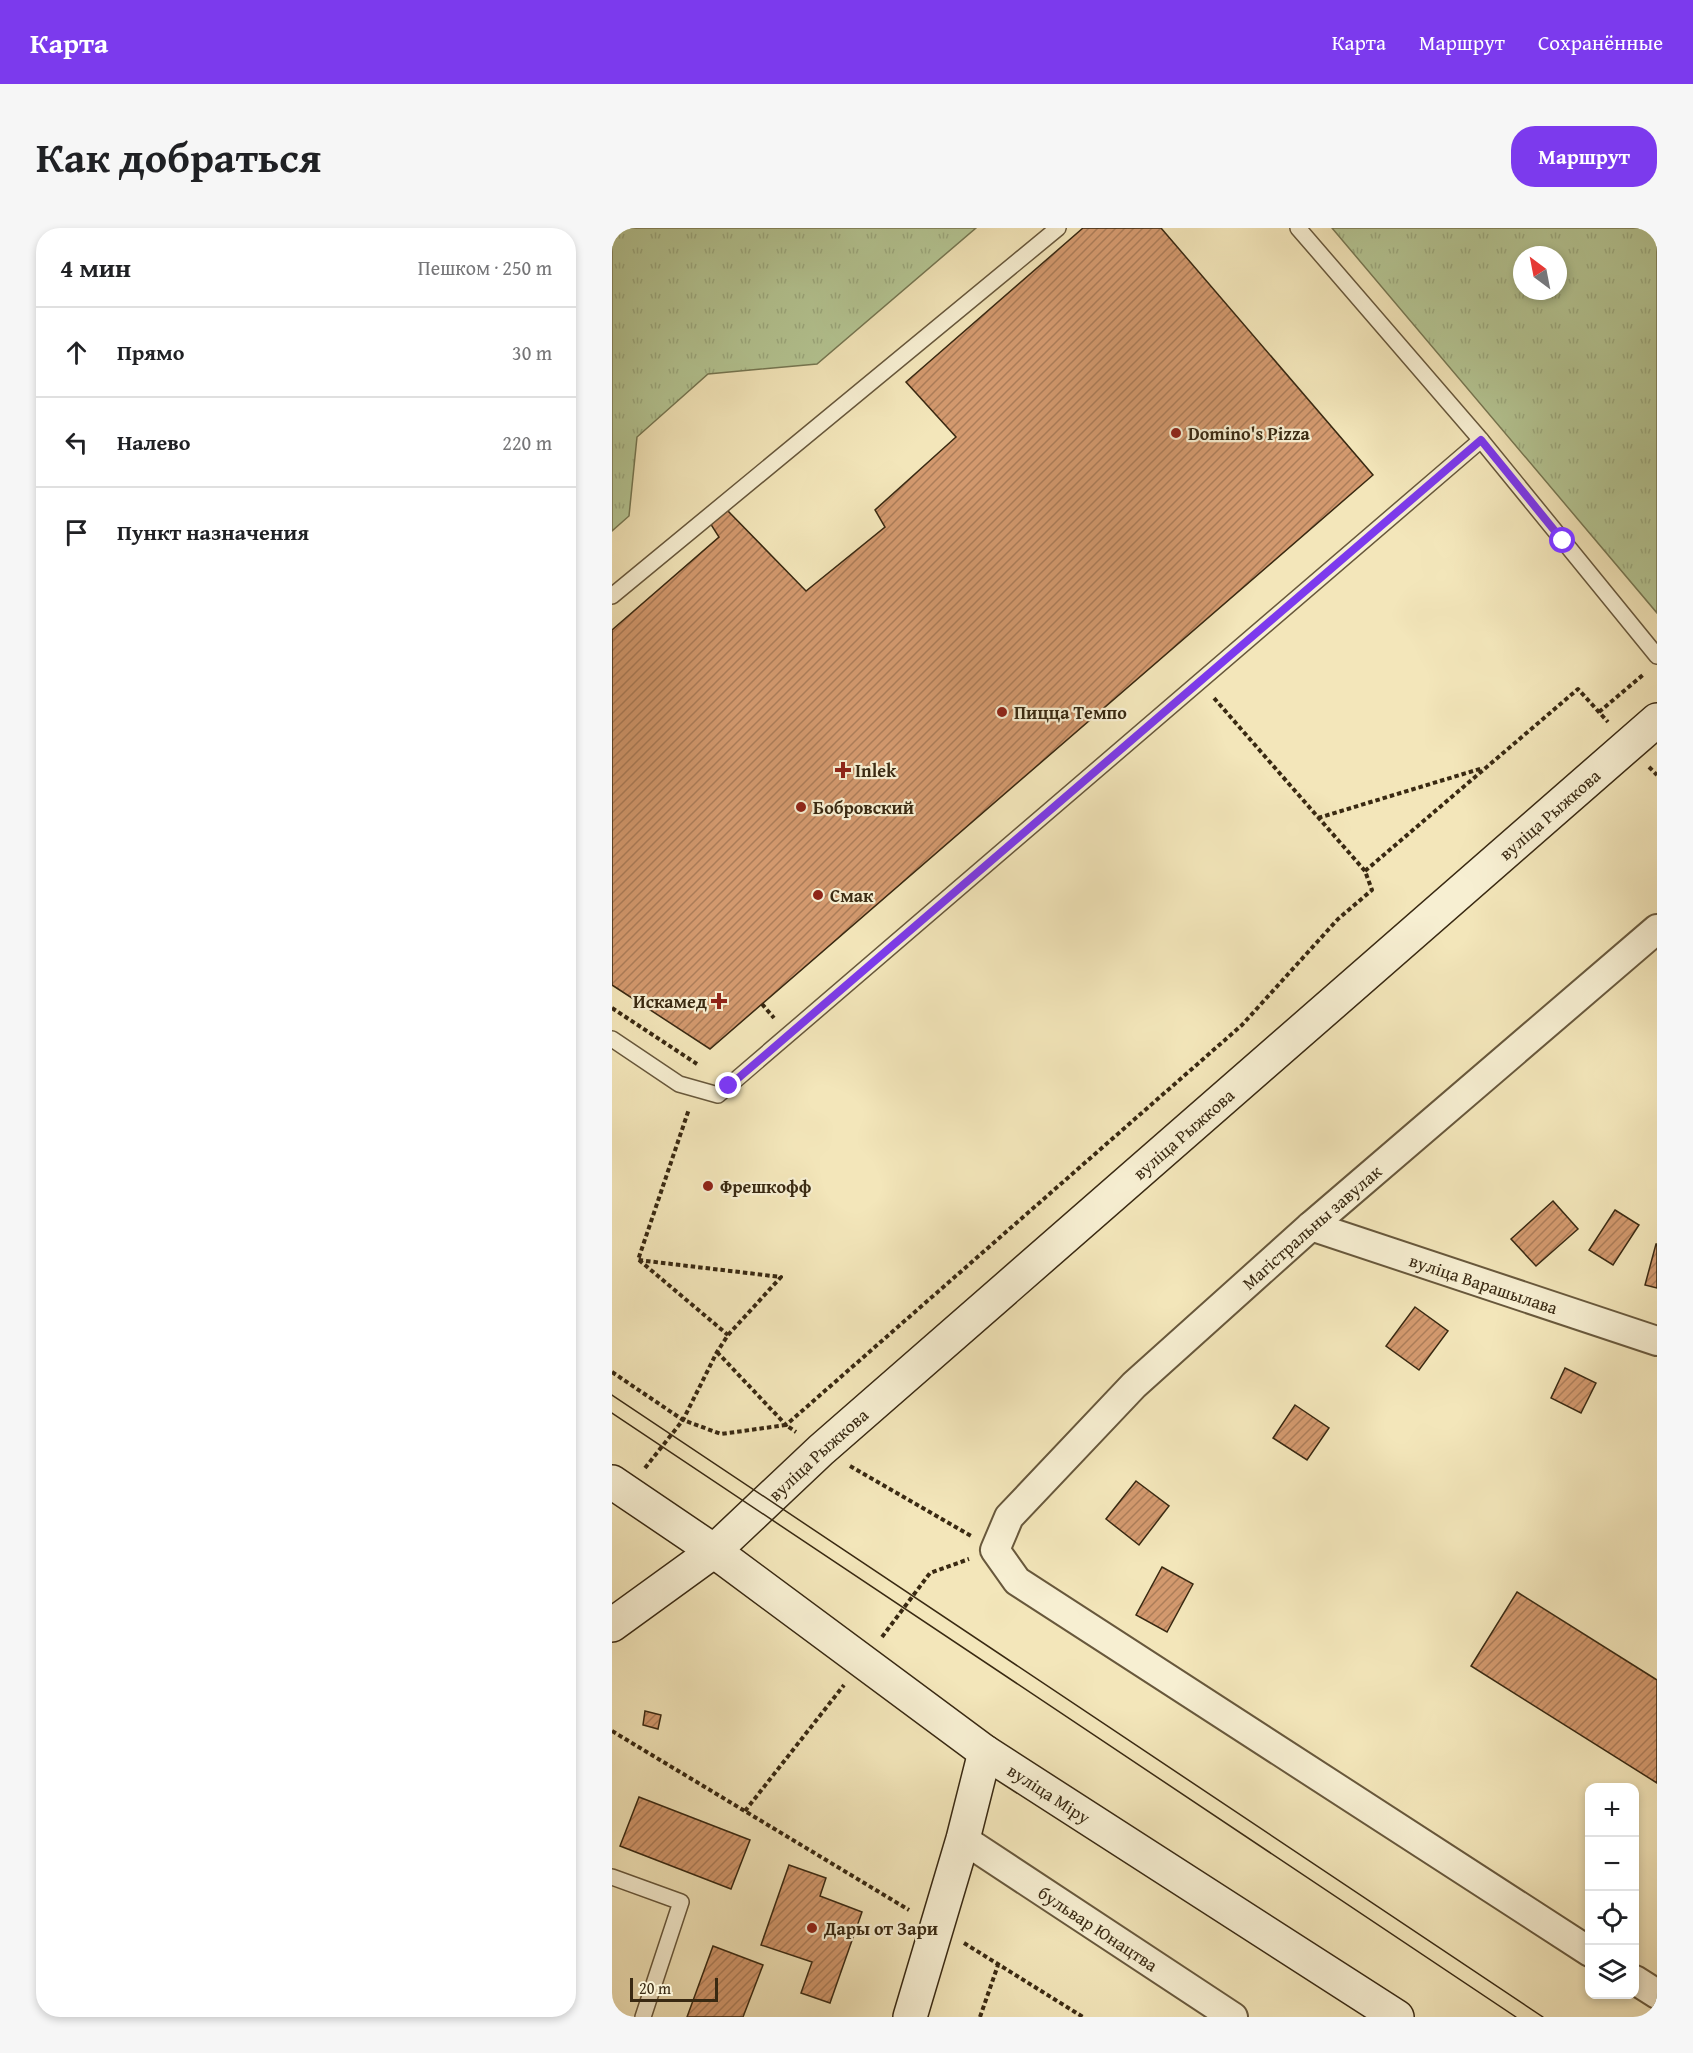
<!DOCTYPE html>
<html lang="ru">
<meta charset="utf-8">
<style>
:root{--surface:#fff;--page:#f6f6f6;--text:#202124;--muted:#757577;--line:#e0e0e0;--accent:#7c3aed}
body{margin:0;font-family:"Gentium Book Plus",serif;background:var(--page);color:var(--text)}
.controls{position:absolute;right:18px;bottom:18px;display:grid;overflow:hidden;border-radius:12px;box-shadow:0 3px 9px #0003}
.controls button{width:54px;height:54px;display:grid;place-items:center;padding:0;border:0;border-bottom:2px solid var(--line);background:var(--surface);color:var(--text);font:30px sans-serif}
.compass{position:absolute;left:901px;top:18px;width:54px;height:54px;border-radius:50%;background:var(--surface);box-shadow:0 3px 9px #0003;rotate:328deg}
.scale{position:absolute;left:18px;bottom:15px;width:88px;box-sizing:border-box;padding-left:6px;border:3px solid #392912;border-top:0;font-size:16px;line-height:21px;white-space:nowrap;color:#392912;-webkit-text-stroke:4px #f7efd2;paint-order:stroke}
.stop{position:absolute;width:18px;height:18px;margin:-14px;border:4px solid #7c3aed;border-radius:50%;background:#fff}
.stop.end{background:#7c3aed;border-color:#fff;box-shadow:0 2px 6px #0008}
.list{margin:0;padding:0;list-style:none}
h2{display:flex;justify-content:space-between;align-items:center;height:78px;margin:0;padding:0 24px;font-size:26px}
h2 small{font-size:20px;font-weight:400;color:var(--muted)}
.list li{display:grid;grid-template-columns:39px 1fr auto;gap:18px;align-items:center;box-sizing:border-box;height:90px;padding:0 24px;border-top:2px solid var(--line)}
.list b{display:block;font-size:22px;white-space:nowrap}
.list em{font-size:20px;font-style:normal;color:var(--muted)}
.icon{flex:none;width:33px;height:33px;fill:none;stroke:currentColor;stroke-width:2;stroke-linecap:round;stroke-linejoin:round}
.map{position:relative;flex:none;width:1045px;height:1789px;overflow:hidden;border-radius:24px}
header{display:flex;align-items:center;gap:36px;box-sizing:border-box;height:84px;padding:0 30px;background:var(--accent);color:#fff}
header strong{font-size:28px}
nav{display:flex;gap:33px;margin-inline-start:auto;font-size:21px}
.intro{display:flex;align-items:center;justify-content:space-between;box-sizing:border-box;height:144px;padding:0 36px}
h1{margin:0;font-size:42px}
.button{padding:15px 27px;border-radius:24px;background:var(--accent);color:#fff;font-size:21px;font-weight:700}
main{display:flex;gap:36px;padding:0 36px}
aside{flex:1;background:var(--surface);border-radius:24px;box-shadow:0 3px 9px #0003}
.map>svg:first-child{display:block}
.grass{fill:url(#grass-tufts);stroke:#777853;stroke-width:1.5;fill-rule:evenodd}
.building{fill:url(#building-hatch);stroke:#392912;stroke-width:1.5}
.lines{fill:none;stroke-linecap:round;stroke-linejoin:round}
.lane-casing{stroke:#68583c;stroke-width:18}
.street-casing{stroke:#68583c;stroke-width:32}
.secondary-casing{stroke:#392912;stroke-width:36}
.path{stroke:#392912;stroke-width:4;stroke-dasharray:4.5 3;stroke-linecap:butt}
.lane{stroke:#f7efd2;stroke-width:15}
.street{stroke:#f7efd2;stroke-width:28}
.secondary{stroke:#f7efd2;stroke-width:33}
.tram{stroke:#392912;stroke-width:1.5}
.route{stroke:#7c3aed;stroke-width:8}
.poi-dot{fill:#8f2418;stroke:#f7efd2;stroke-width:2}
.labels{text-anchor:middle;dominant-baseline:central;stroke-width:4.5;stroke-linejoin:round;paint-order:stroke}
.poi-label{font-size:18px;font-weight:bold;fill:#392912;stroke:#f7efd2;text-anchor:start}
.street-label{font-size:18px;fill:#392912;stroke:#f7efd2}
</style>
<header>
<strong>Карта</strong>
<nav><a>Карта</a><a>Маршрут</a><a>Сохранённые</a></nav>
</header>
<div class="intro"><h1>Как добраться</h1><a class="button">Маршрут</a></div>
<main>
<aside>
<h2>4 мин<small>Пешком · 250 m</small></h2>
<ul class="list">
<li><svg class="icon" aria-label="ahead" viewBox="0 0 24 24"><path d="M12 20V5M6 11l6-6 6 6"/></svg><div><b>Прямо</b></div><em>30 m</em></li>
<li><svg class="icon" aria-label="left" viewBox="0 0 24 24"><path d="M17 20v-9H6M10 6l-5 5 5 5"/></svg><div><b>Налево</b></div><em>220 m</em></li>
<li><svg class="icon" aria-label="arrive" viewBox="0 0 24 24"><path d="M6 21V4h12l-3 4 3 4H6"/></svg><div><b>Пункт назначения</b></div></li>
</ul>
</aside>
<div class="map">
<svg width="1045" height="1789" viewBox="0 0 1045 1789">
<defs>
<pattern id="grass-tufts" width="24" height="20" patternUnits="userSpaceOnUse" patternTransform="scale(1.5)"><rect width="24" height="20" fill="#b5c694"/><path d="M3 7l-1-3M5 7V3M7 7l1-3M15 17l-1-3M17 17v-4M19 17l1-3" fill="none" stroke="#9caa7f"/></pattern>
<pattern id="building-hatch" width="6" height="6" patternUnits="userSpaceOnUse" patternTransform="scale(1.5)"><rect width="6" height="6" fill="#d3996e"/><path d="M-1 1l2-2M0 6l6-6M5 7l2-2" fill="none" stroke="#ac7d59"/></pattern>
</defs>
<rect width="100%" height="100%" fill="#f3e6ba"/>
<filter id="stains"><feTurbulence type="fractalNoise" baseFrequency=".00333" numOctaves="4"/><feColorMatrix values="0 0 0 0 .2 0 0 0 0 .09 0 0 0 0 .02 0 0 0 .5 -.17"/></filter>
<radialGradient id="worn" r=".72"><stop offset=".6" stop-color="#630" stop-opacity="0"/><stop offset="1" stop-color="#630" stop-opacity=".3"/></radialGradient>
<g class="grass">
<polygon points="0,0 364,0 205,136 96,146 25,209 17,288 0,303"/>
<path d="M720,0H1045V385ZM910,27H946V63H910Z"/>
</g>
<g class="building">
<polygon points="471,0 549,0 761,247 98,821 0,757 0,402 107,309 98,295 115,282 194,363 273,299 263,282 344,209 294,154"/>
<polygon points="941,973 966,1001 924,1038 899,1011"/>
<polygon points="1003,982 1027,997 1001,1037 977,1022"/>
<polygon points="1044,1016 1045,1016 1045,1060 1033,1057"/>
<polygon points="803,1079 836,1103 807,1142 774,1118"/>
<polygon points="953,1140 984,1155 969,1185 939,1170"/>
<polygon points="683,1177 717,1200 695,1232 661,1210"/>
<polygon points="524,1253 557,1278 527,1317 494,1291"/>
<polygon points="550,1339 581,1356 555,1404 524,1387"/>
<polygon points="905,1364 1045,1452 1045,1555 859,1438"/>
<polygon points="33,1483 49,1487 46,1501 31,1497"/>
<polygon points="27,1569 138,1612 119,1661 8,1618"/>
<polygon points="177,1637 214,1650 208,1668 250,1684 218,1775 189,1765 200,1734 149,1717"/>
<polygon points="101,1718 151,1737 131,1789 75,1789"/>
</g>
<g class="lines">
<defs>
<g id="lane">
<polyline points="686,0 869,212 1045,428"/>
<polyline points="0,368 446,0"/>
<polyline points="0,811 67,856 106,867 869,212"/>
<polyline points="0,1649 69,1674 31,1789"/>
</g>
<g id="street">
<path id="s1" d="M699,998L1045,1113"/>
<path id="s2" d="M351,1611L621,1789"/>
<path id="s3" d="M978,1724L405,1353L383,1322L397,1289L522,1157L699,998L1045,701"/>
<polyline points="1023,1752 1045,1766"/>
</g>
<g id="secondary">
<path id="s4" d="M0,1254L102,1323L373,1524L785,1789"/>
<path id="s5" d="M0,1397L102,1323L209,1222L1045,492"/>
<polyline points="298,1789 351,1611 373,1524"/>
</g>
</defs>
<use href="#lane" class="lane-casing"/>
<use href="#street" class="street-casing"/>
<use href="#secondary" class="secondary-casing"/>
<g class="path">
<polyline points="987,484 1032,446"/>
<polyline points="1037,539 1045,547"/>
<polyline points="706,590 871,540"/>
<polyline points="753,643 966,461 996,494"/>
<polyline points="150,776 162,790"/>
<polyline points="0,780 85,836"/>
<polyline points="27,1032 116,1107"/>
<polyline points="105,1124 174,1197 630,797 726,691 760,662 753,643 602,470"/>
<polyline points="0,1144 71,1192 109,1206 174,1197 184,1204"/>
<polyline points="238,1238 359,1308"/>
<polyline points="33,1240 71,1192 105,1124 116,1107 169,1049 26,1032 77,881"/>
<polyline points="270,1409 318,1345 357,1331"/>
<polyline points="0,1503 297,1682"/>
<polyline points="133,1583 232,1457"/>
<polyline points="352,1715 471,1789"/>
<polyline points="368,1789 386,1737"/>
</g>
<use href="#lane" class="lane"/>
<use href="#street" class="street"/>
<use href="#secondary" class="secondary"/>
<g class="tram">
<polyline points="0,1167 931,1789"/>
<polyline points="0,1185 904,1789"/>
</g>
</g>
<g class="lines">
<polyline class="route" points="117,858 869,212 951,313"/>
</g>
<g class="poi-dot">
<circle cx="564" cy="205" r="6"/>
<circle cx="390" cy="484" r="6"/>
<path d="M228 533h6v6h6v6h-6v6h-6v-6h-6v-6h6z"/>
<circle cx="189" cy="579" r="6"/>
<circle cx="206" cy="667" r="6"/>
<path d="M104 764h6v6h6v6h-6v6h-6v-6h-6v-6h6z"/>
<circle cx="96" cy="958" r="6"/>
<circle cx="200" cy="1700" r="6"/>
</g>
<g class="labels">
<g class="poi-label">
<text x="576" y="205">Domino's Pizza</text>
<text x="402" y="484">Пицца Темпо</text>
<text x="243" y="542">Inlek</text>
<text x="201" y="579">Бобровский</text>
<text x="218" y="667">Смак</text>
<text x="95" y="773" text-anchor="end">Искамед</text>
<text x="108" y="958">Фрешкофф</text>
<text x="212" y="1700">Дары от Зари</text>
</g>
<g class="street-label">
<text stroke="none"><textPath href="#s5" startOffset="1240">вуліца Рыжкова</textPath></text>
<text stroke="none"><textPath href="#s5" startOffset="754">вуліца Рыжкова</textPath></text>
<text stroke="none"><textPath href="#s3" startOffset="1176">Магістральны завулак</textPath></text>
<text stroke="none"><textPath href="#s1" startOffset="182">вуліца Варашылава</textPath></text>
<text stroke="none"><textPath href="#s5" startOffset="268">вуліца Рыжкова</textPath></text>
<text stroke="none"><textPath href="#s4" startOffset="537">вуліца Міру</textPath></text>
<text stroke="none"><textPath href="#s2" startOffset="162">бульвар Юнацтва</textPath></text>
</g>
</g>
<rect width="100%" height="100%" filter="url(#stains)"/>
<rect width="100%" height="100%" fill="url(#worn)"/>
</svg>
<div class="controls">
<button>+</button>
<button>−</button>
<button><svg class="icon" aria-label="locate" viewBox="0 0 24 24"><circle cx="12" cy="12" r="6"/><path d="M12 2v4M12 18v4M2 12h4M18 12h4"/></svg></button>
<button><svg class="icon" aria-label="layers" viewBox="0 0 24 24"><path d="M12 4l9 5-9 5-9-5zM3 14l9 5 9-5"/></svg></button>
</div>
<svg class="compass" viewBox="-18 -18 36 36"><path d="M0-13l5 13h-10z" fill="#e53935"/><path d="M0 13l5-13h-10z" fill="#757577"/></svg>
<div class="scale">20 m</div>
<div class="stop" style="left:951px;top:313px"></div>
<div class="stop end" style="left:117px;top:858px"></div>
</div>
</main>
